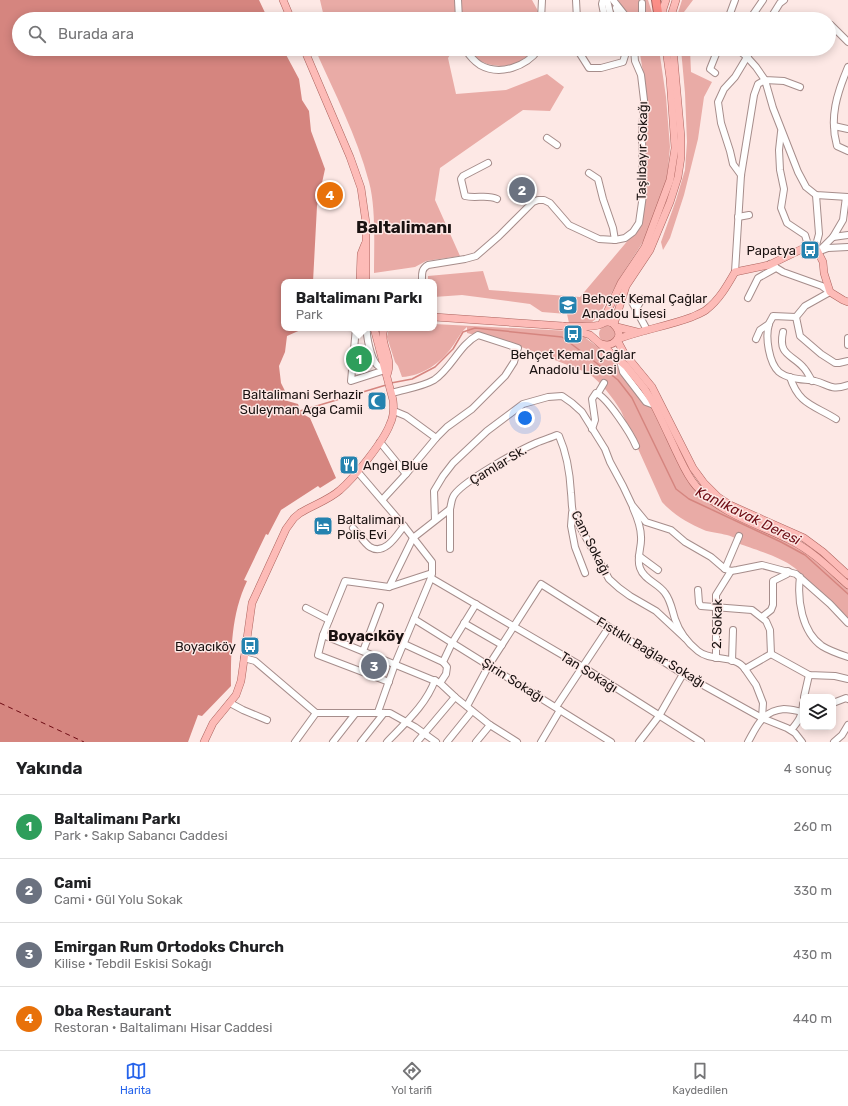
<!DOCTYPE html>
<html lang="tr">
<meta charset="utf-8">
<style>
:root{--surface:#fff;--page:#f2f2f2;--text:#202124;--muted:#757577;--line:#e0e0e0;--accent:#2563eb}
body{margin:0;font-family:Rubik,sans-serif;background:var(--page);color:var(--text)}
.controls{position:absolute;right:12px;bottom:12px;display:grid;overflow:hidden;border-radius:8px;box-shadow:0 2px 10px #0003}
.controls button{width:36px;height:36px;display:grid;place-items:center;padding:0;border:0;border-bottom:1px solid var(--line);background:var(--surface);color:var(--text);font:20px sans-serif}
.you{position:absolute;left:525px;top:418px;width:14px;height:14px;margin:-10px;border:3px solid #fff;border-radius:50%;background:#1a73e8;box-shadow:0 0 0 6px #1a73e833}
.badge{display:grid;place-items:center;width:26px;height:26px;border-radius:50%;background:var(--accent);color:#fff;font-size:13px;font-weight:700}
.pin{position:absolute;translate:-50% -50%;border:2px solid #fff;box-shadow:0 1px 4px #0006}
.popup{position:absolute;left:281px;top:279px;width:156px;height:52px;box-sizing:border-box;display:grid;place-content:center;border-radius:8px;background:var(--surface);filter:drop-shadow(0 1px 3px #0005);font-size:13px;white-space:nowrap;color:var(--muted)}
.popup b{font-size:15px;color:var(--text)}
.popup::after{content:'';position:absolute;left:50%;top:100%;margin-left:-8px;border:8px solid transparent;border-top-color:var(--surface)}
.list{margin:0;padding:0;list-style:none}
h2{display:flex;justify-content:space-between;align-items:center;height:52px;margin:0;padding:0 16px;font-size:17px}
h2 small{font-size:13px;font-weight:400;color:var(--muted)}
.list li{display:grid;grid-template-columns:26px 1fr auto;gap:12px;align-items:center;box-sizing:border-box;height:64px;padding:0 16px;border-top:1px solid var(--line)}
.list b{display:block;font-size:15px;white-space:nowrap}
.list p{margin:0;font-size:13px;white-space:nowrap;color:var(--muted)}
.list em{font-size:13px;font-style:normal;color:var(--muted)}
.icon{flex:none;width:22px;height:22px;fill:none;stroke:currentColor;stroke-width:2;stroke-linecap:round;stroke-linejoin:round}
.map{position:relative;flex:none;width:848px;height:742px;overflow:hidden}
.search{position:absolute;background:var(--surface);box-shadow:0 2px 10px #0003;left:12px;right:12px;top:12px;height:44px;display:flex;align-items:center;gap:10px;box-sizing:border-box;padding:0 14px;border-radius:22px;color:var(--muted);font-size:15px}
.sheet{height:308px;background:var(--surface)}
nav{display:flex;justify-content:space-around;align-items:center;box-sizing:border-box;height:56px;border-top:1px solid var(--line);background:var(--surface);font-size:11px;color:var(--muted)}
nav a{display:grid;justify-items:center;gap:2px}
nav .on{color:var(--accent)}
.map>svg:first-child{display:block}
.green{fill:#e9aba6}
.water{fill:#d5857f}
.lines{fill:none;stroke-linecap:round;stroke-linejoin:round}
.stream{stroke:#d5857f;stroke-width:1.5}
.ferry{stroke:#6e0c14;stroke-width:1;stroke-dasharray:5 4;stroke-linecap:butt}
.minor-casing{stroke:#a68d8b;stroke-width:8}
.major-casing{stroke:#ac635e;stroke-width:8}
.highway-casing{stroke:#ac635e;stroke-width:10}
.minor{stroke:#fff;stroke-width:6}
.major{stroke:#fdbbb7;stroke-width:7}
.highway{stroke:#fb8e87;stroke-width:8}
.labels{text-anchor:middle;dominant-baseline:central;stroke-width:3;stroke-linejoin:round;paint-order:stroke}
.street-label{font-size:13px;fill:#1a1211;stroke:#fde8e5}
.poi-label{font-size:13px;fill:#1a1211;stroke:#fde8e5;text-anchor:end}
.water-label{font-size:14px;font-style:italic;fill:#6e0c14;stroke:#fde8e5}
.quarter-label{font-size:15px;font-weight:bold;fill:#1a1211;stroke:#fde8e5}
.district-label{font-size:17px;font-weight:bold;fill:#1a1211;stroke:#fde8e5}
</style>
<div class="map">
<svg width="848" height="742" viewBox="0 0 848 742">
<rect width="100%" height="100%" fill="#fde8e5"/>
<g class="green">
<polygon points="320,0 458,0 459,19 319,19 324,17"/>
<polygon points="460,0 532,0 538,11 538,19 461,19"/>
<polygon points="618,0 648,0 654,19 626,19"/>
<polygon points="682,0 693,0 684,12 686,19 676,19"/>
<path d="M315,49H454L448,58L456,94L506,90L547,74L564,87L550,111L523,110L440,168L435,200L460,256L426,261L415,267L374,273C374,246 376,207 369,182C357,136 334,92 315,49Z"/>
<path d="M468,49H532C521,72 480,71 468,49Z"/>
<polygon points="638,49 659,49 666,97 670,147 667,179 655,218 641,245 621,276 598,317 591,323 569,323 567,314 542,312 530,304 462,295 434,297 434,282 428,282 428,276 483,271 489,290 580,297 641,225 645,197 647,96 640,54"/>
<polygon points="681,49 690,49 691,72 712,82 704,97 698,139 684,195 670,238 663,250 661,242 676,200 685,170 687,142 685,93"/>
<path d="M434,324L570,331L583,336L618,362L627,372L645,394L695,488L805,550L848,588V618L801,577C799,562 753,549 740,544C737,533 713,534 704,530C688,523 674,515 662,502L621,411C613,398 601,382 588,373L519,346L480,334H471L467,333V327C459,334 458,339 452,347C441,363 422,376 402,377L398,366L395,362L387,337L389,328H434Z"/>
<circle cx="607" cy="334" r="8"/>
</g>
<path class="water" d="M0,0H259L268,19H19V49H283L299,79L302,100L309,111L311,131L325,169L317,206L313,282H284V328H305L287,336L285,352L279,366L281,383L285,391L284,400L298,404L301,413L310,418L336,478L320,488L318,486L281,510L268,535L266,534L244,580L247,581C231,615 231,649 231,686L202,716L198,715L188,742H0Z"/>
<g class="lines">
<g class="stream">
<polyline points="391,383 412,379 435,367 453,349 463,332 475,328 562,337 590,358 618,380 632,398 676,489 689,499 781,542 805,555 848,594"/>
<polyline points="300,411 386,385"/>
</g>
<polyline class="ferry" points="0,703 84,742"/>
<defs>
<g id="minor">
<polyline points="458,0 459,19"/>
<polyline points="576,0 577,19"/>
<polyline points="603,0 602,4 605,19"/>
<polyline points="607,0 610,13 614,19"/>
<polyline points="613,0 628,19"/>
<polyline points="616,8 620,19"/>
<polyline points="541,19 542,0"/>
<polyline points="640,19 642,12 642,3"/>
<polyline points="728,19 735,0"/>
<polyline points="750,19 763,0"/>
<polyline points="770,19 780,3 784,0"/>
<polyline points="831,25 848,42"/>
<path d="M465,49C469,55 474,61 480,65C500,76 526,67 539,49"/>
<polyline points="577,49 589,68 601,68 623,62 627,49"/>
<polyline points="737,49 747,57 735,77 724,89 718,102 721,123 730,151 733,164 741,175"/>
<polyline points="752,49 747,57 756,67 765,80 784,81 800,87"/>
<path d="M848,67C837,93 829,118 837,146L848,151"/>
<polyline points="715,73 710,69 718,49"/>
<polyline points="834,126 848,129"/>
<polyline points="781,132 779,150 780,170 784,189 781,208 787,223 805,235 809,248"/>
<polyline points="547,138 557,145"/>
<path d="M488,163L463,176L461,179L465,196C476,199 487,194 497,199"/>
<polyline points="589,173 598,179 603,199 613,228 615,240"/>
<polyline points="738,217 749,215"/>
<polyline points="833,237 843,220 846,197"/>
<polyline points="815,249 819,234 816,195"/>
<polyline points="820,251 828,248 848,247"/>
<polyline points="818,252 833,237 848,235"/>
<polyline points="770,264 783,272 822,286 830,292 805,306 796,317 800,336 821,354 835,363 839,363 848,361"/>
<polyline points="735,272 741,175 754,95 758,84 765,80 773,108 798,172 806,187 816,195 848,197"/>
<path d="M422,282C422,274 421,269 428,265L465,259L476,256L499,236L533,202L538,200H544L550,203L569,225L599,239L615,240L625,238L633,232L639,223L643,195L642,135L644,100L641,75L635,61L634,49"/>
<polyline points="748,298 758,278 776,268"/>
<polyline points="632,299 632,302 647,330"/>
<polyline points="636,309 642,299"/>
<path d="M796,317L773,316C772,319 769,322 769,324C765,337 769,363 779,372C789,380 804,379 815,381C830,385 831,391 848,385"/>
<polyline points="356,328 351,381 385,370"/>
<path d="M367,328C366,336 371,359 377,365C379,367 383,368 385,370"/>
<path d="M783,332C778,355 791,354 803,367C807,371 809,376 812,381"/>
<polyline points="848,338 848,345"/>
<polyline points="756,339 760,330 769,324"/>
<polyline points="620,361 623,372 646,402 654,405"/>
<path d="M790,377C799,405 814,405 836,419"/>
<polyline points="598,393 604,383"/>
<polyline points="394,411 406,416 436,438"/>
<path d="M592,429L595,420L592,399L596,393C607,397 631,434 636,446"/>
<polyline points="380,442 406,474"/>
<polyline points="357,471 404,526 432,562 432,573 431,578 395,664 378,712"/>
<path d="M383,499L406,474L436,438L447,427L472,409L505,376L514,362L518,348L478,335C459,345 452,368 434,380C422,387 405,389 392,393"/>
<path d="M633,508C637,517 641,528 641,537C642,547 636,558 640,568C644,580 658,583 665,593C671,601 672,610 675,619C679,631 688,643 698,651C711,662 735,654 745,669"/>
<polyline points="450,509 450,549"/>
<polyline points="572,513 571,526 575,547 585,573"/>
<polyline points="435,520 434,491 443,476 453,463 487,431 523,404 548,397 562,396 572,403 582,412 605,449 610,462 623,486 632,505 646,522 671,530 685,542 711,557 725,569 731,571 737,570 762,565 796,574 830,604 848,623"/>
<path d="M353,528C359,534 364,543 370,547C385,556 397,535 404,526"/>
<polyline points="639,556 658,570"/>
<polyline points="725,569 739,536"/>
<path d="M800,577C797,600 802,632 822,646C830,651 839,654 848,657"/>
<polyline points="431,578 583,667 701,742"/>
<path d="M389,587L413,538L450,509C451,506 451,501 453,497C459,483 520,450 536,443C543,440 550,438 557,435L559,436C567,454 570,474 571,493C572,501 571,508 574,516L609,579L619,588L630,596L656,611L685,638"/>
<polyline points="698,590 699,603 701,606 752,610 766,621 770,630 771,654"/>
<polyline points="306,608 329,620"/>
<polyline points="762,617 771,610 773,605 773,581 787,574 788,571"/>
<polyline points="414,619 611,742"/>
<polyline points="464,623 502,645"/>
<polyline points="323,635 440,683 455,697 490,725 517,742"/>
<polyline points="404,644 443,662"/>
<polyline points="363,651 380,606"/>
<polyline points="771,654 809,675 835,676 848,679"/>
<polyline points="244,658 255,661 316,713 390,713 415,727 436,742"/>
<polyline points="716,658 716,595 731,571"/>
<polyline points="732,661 733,630"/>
<polyline points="389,682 318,655 323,635 345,581 389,587 432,573"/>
<polyline points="440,683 446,674 447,667 443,662 452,643 476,604"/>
<polyline points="804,697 809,675"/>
<polyline points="230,703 243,710 267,720"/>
<polyline points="833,703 846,698 848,699"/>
<polyline points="467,706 489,665 541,584 683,674 762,718 787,728 795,733 802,742"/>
<polyline points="556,707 609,627"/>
<polyline points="762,718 763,703 756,685 745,669 771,654"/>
<path d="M791,730C798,722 803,715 803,704"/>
<polyline points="295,742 316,713"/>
<polyline points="333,742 355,714"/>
<polyline points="361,742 384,713"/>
<path d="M387,742C405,723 426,705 435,680"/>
<polyline points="417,742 455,697"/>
<polyline points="447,742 472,711"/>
<polyline points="476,742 490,725"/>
<polyline points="541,742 560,710"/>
<polyline points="639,742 659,716 683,674"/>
<path d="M748,742C757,726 762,711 784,709C790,709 797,711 803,712"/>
<polyline points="834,742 842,735 848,725"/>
</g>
<g id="major">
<polyline points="283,0 291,19"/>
<polyline points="661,19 663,9 666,0"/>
<polyline points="670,19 676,0"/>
<polyline points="304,49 350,157 361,188 366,223 366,282"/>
<polyline points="360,282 361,254 365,244"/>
<path d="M434,317L563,326C574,326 588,328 599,325C602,324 604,322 608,322C611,322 614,324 616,327C624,337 613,348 602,344"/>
<polyline points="602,323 621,283 645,247 670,180 675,148 670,78 666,49"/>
<polyline points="614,324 626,286 650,250 670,202 678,177 681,157 681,137 673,49"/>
<path d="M563,326L590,335L626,366L644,388L651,399C660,416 668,434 676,451C682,463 687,476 696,486C721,514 758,524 790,540C813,551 830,569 848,585"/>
<polyline points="617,327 637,332"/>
<path d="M384,328C379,345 394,357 387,375"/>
<path d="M618,339C642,330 668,326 692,317C696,315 702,313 706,310C719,300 727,286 735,272L769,265L804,248H809L817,250L823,262L824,273L830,292L843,300L848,302"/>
<polyline points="617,340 624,353 652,387 693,468 704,483 718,497 730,505 804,538 823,552 848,575"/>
<path d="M204,742L213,723L236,695L241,681L252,603L286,529L294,518L300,513C313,505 329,500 340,490C354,478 384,441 390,424C394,416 394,408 393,400L374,328"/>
</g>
<polyline id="highway" points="656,0 659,19"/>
</defs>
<use href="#minor" class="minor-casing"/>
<use href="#major" class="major-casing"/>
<use href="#highway" class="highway-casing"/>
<use href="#minor" class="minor"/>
<use href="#major" class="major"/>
<use href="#highway" class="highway"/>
</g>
<defs>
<symbol id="bus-square" viewBox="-11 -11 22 22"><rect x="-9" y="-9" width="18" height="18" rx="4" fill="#2482af" stroke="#fde8e5"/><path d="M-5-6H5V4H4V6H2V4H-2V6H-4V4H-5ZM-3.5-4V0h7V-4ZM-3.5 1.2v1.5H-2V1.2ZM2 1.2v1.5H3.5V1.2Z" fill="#fff"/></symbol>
<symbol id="school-square" viewBox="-11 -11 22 22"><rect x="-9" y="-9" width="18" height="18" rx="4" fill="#2482af" stroke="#fde8e5"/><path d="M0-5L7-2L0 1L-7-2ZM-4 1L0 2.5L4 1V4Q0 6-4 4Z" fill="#fff"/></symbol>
<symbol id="mosque-square" viewBox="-11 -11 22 22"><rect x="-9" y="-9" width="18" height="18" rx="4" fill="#2482af" stroke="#fde8e5"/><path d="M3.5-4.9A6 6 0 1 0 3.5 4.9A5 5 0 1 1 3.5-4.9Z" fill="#fff"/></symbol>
<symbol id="restaurant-square" viewBox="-11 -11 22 22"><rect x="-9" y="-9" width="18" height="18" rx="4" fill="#2482af" stroke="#fde8e5"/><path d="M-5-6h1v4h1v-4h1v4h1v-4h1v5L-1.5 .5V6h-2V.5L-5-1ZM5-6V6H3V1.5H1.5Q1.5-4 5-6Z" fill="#fff"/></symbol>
<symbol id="hotel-square" viewBox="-11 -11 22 22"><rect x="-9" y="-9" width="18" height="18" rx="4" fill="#2482af" stroke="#fde8e5"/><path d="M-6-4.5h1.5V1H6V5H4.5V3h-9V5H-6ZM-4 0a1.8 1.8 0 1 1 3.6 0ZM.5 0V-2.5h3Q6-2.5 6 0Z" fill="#fff"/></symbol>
</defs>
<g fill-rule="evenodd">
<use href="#bus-square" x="799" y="239" width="22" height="22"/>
<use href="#school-square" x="557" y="294" width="22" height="22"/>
<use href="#bus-square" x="562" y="323" width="22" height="22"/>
<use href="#mosque-square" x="366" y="390" width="22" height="22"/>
<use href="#restaurant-square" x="338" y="454" width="22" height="22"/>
<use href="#hotel-square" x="312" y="515" width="22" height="22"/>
<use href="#bus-square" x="239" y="635" width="22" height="22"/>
</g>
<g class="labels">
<g class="street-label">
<text transform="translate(642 151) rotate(-89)">Taşlıbayır Sokağı</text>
<text transform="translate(498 465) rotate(-31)">Çamlar Sk.</text>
<text transform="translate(591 543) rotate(63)">Cam Sokağı</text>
<text transform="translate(717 624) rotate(-89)">2. Sokak</text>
<text transform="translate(651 652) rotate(31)">Fıstıklı Bağlar Sokağı</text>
<text transform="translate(589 672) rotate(32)">Tan Sokağı</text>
<text transform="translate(513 680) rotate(32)">Şirin Sokağı</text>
</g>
<g class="poi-label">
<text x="796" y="250">Papatya</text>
<text x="582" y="298" text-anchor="start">Behçet Kemal Çağlar<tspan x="582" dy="15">Anadou Lisesi</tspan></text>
<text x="573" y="354" text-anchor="middle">Behçet Kemal Çağlar<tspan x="573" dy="15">Anadolu Lisesi</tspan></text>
<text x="363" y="394">Baltalimani Serhazir<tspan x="363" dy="15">Suleyman Aga Camii</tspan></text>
<text x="363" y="465" text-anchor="start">Angel Blue</text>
<text x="337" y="519" text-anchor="start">Baltalimanı<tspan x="337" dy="15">Polis Evi</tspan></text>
<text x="236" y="646">Boyacıköy</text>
</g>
<g class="water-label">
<text transform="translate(748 516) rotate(26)">Kanlıkavak Deresi</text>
</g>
<g class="quarter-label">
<text x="366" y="636">Boyacıköy</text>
</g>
<g class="district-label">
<text x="404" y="227">Baltalimanı</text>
</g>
</g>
</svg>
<div class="controls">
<button><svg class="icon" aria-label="layers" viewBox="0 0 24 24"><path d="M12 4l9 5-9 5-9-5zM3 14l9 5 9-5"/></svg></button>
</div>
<div class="you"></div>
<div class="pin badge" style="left:359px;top:359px;background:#2e9e5b">1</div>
<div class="popup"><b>Baltalimanı Parkı</b>Park</div>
<div class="pin badge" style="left:522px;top:190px;background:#6b7280">2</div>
<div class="pin badge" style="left:374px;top:666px;background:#6b7280">3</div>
<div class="pin badge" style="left:330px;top:195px;background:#e8710a">4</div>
<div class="search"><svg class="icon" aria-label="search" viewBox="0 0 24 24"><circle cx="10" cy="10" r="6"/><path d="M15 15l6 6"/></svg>Burada ara</div>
</div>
<section class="sheet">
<h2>Yakında<small>4 sonuç</small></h2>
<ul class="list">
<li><span class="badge" style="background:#2e9e5b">1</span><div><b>Baltalimanı Parkı</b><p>Park · Sakıp Sabancı Caddesi</p></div><em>260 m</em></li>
<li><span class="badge" style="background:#6b7280">2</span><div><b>Cami</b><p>Cami · Gül Yolu Sokak</p></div><em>330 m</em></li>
<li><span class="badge" style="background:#6b7280">3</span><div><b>Emirgan Rum Ortodoks Church</b><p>Kilise · Tebdil Eskisi Sokağı</p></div><em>430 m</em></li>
<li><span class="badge" style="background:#e8710a">4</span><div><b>Oba Restaurant</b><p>Restoran · Baltalimanı Hisar Caddesi</p></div><em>440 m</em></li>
</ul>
</section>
<nav>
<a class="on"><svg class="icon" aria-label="map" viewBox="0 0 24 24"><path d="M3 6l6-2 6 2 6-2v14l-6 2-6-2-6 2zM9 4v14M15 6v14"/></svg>Harita</a>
<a><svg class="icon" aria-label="directions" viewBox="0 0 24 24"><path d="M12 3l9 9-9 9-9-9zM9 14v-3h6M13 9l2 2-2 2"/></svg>Yol tarifi</a>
<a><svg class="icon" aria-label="saved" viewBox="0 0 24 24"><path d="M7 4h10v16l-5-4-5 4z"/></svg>Kaydedilen</a>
</nav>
